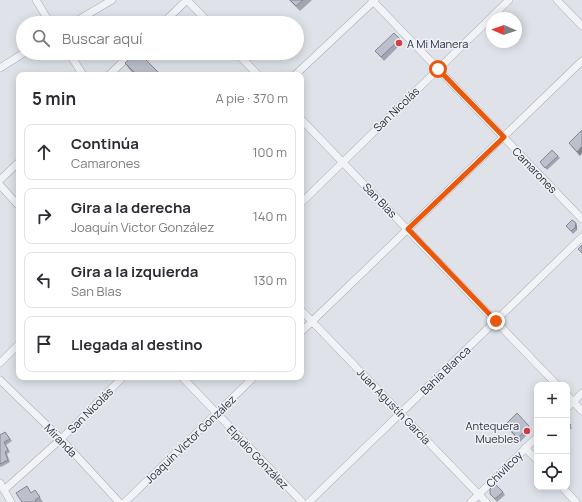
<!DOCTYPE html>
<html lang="es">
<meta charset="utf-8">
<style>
:root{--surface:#fff;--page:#f2f2f3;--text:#2b2b33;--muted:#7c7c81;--line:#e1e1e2}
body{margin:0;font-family:Manrope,sans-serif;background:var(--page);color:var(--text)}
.controls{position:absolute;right:12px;bottom:12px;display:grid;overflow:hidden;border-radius:8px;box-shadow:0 2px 10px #0003}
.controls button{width:36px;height:36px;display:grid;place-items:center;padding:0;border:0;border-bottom:1px solid var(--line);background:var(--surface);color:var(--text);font:20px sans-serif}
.compass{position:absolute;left:486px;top:12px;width:36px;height:36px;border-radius:50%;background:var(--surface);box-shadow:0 2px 10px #0003;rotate:272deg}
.stop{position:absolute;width:12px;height:12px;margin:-9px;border:3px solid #ea580c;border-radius:50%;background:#fff}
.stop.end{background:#ea580c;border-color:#fff;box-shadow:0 1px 4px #0008}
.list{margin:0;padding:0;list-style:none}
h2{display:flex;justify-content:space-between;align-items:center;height:52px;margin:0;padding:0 16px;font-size:17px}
h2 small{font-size:13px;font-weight:400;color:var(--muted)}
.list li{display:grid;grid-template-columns:26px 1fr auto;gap:12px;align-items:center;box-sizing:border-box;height:56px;margin:0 8px 8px;padding:0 8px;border:1px solid var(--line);border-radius:8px}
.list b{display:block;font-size:15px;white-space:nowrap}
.list p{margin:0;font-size:13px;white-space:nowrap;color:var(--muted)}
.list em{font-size:13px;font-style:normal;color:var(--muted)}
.icon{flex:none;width:22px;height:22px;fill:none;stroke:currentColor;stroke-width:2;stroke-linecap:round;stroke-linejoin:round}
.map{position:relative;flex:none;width:582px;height:502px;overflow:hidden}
.search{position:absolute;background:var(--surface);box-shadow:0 2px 10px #0003;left:16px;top:16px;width:288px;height:44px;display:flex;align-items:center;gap:10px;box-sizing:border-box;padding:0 14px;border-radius:22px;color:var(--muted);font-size:15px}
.panel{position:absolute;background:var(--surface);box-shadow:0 2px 10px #0003;left:16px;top:72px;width:288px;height:308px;border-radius:8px}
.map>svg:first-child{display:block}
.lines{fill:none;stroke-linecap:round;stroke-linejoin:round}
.minor-casing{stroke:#a8acb6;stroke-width:8}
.minor{stroke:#f2f3f7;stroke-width:7}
.wall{fill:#a2a5af}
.shaded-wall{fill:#84868f}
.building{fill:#bcc0cc;stroke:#84868f}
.route{stroke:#ea580c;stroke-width:5}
.poi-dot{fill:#d33e44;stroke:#eef1f6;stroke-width:1.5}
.labels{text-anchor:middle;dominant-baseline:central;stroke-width:3;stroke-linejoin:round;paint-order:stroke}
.poi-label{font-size:11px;fill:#272e40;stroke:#eef1f6;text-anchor:start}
.street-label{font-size:11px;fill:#272e40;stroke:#eef1f6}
</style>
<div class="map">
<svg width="582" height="502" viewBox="0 0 582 502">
<rect width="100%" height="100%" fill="#dfe2e9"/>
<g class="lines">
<defs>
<g id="minor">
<polyline points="36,0 50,23"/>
<polyline points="187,0 209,23"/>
<polyline points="372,0 582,219"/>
<polyline points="557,0 582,26"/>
<polyline points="73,23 112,0"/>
<polyline points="163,23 187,0"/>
<polyline points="69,53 83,75"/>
<polyline points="237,53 258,75"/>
<polyline points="0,68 24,53"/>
<polyline points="109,75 132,53"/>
<polyline points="295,75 375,0"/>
<polyline points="301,119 557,385"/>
<polyline points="0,180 19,162"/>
<polyline points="0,185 19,206"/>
<polyline points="301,203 509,0"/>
<polyline points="301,310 486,502"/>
<polyline points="301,332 582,61"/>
<polyline points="0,363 19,344"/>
<polyline points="182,377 302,502"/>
<polyline points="0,380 61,439 119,502"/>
<polyline points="567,395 582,411"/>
<polyline points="567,408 582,393"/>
<polyline points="525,448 537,460"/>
<polyline points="0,483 11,502"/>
<polyline points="562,487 576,502"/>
<polyline points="4,490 61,439 123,377"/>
<polyline points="125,502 254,377"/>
<polyline points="309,502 582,237"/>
<polyline points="471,502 537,437"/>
</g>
</defs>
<use href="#minor" class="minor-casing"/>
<use href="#minor" class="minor"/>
</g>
<g class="wall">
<polygon points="289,0 312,0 300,11"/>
<polygon points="400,39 402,43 384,61 375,51"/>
<polygon points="125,63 161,75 135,75 129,69"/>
<polygon points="582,130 580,156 572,147 569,143"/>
<polygon points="558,156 560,158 547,170 540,162"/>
<polygon points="566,226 577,226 577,230 573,234"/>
<polygon points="567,421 572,428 567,433"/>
<polygon points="505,425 529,426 532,430 520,442 508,429"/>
<polygon points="5,432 12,441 6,445 10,452 7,454 10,462 1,467 0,466 0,435"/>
<polygon points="35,490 43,502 22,502 31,493"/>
<polygon points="503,492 505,495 497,502 490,494"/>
</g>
<g class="shaded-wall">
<polygon points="582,146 582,153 580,156 577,152"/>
<polygon points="576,223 577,226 577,230 575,228"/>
</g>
<g class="building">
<polygon points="290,0 303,0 296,6"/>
<polygon points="394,33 400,39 381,57 375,51"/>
<polygon points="136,53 139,53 161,75 137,75 125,63"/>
<polygon points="582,130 582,146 577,152 569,143"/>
<polygon points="552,150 558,156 545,168 540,162"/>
<polygon points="572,220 576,223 575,228 571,231 566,226"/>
<polygon points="582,245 582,253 578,249"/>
<polygon points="517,413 529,426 518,438 505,425"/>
<polygon points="567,421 571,425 567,429"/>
<polygon points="5,432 10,439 4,442 8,450 5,452 8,460 0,464 0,435"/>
<polygon points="495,484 503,492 495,499 490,494 490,489"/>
<polygon points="27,486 31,493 35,490 40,497 35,500 36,502 22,502 16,493"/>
</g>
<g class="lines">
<polyline class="route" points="438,69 504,137 408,229 496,321"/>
</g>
<g class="poi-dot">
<circle cx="399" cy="43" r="4"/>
<circle cx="527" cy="431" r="4"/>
</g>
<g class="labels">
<g class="poi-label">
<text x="407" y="43">A Mi Manera</text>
<text x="519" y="425" text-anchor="end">Antequera<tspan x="519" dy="13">Muebles</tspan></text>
</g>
<g class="street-label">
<text transform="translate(396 109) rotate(-44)">San Nicolás</text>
<text transform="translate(535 170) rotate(46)">Camarones</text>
<text transform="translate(380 200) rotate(46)">San Blas</text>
<text transform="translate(445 370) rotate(-44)">Bahía Blanca</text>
<text transform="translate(394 406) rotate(46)">Juan Agustín García</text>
<text transform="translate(90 410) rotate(-45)">San Nicolás</text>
<text transform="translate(190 439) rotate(-44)">Joaquín Victor González</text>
<text transform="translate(61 440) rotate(46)">Miranda</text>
<text transform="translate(258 457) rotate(46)">Elpidio González</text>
<text transform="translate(504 469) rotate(-45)">Chivilcoy</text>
</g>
</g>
</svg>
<div class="controls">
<button>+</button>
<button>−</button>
<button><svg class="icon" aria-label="locate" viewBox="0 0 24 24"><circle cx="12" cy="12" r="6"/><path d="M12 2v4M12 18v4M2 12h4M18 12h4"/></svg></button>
</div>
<svg class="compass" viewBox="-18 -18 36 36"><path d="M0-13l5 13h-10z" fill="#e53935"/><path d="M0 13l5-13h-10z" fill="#7c7c81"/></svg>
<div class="stop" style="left:438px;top:69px"></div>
<div class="stop end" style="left:496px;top:321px"></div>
<div class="search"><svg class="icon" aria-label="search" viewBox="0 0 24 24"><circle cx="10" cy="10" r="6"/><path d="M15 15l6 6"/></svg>Buscar aquí</div>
<section class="panel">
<h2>5 min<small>A pie · 370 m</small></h2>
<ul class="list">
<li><svg class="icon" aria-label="ahead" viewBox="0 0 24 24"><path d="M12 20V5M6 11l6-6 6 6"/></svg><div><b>Continúa</b><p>Camarones</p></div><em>100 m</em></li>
<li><svg class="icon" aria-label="right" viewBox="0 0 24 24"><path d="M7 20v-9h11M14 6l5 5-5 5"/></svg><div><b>Gira a la derecha</b><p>Joaquín Victor González</p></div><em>140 m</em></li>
<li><svg class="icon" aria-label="left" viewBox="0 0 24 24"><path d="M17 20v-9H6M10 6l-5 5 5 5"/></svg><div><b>Gira a la izquierda</b><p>San Blas</p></div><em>130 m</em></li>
<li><svg class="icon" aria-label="arrive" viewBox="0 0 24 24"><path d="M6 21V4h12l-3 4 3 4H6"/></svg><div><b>Llegada al destino</b></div></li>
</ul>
</section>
</div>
